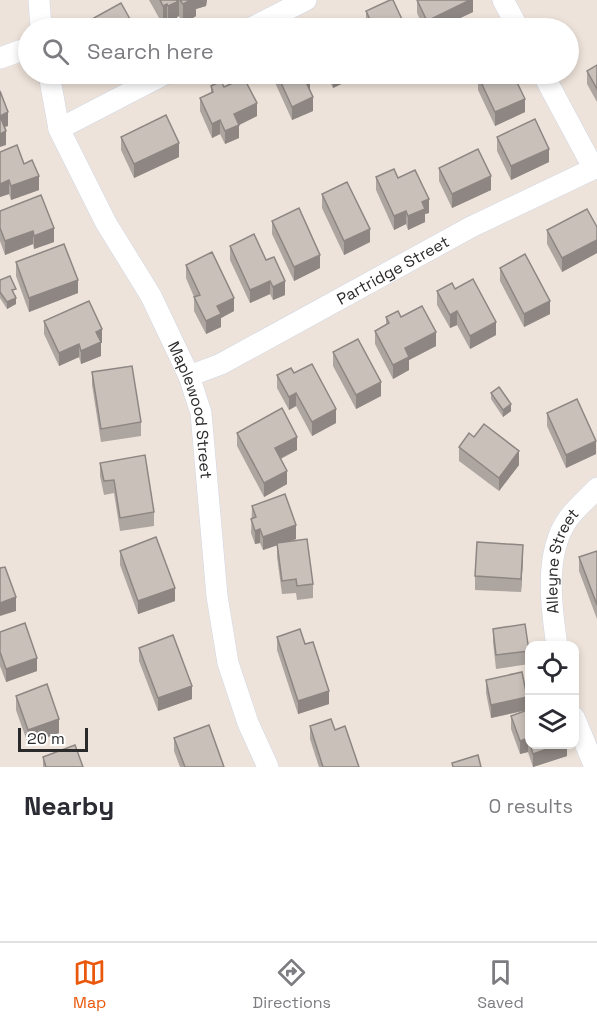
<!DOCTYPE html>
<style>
:root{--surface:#fff;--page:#f7f7f7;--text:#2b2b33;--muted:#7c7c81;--line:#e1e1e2;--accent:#ea580c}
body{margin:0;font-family:"Space Grotesk",sans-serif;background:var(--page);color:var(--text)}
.controls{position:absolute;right:18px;bottom:18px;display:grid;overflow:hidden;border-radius:12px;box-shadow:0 3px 9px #0003}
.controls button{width:54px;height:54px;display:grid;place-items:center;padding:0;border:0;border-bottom:2px solid var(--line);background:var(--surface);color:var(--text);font:30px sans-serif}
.scale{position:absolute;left:18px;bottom:15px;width:70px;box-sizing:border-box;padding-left:6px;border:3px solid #2a2a2a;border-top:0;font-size:16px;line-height:21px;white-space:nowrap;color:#2a2a2a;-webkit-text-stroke:4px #fff;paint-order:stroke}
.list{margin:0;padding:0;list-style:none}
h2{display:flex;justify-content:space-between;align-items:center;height:78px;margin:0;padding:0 24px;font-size:26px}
h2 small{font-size:20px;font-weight:400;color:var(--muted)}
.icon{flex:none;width:33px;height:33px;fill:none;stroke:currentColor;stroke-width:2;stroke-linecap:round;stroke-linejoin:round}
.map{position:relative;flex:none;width:597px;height:767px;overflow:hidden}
.search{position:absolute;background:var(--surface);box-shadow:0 3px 9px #0003;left:18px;right:18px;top:18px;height:66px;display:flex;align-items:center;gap:15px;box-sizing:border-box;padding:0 21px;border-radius:33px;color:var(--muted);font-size:22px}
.sheet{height:174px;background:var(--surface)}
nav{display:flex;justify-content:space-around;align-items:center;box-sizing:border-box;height:84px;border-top:2px solid var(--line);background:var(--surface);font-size:16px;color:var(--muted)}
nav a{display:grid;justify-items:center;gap:3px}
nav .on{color:var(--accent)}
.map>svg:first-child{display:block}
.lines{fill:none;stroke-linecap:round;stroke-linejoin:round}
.street-casing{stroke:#cfd6e4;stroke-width:22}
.street{stroke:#fff;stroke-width:21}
.wall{fill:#ada5a0}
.shaded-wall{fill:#8d8682}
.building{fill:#c9c0ba;stroke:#8d8682;stroke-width:1.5}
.labels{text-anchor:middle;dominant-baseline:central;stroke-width:5;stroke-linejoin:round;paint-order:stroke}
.street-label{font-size:16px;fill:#2a2a2a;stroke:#fff}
</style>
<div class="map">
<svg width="597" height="767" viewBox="0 0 597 767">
<rect width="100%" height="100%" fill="#eee3da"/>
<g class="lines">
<defs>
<g id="street">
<polyline points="39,0 41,28"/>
<polyline points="503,0 518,28"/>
<polyline points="251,28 306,0"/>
<polyline points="0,58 28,48"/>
<path id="s1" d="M49,74L59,129L106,223L151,296L189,376L201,413L217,596L228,663L248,723L268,767"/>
<polyline points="543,74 594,169"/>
<polyline points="59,129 165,74"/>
<path id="s2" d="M189,376L221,364L471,227L597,167"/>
<path id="s3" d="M557,646C551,606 544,553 568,519C576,508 588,498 597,488"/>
<polyline points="574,717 595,767"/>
</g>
</defs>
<use href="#street" class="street-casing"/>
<use href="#street" class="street"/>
</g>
<g class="wall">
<polygon points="149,0 207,0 206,6 196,9 196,16 183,24 179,16 177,17 177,21 168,26 167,23 163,25"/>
<polygon points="417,0 473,0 473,12 439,28 424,28 417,13"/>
<polygon points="366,11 406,28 368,28 366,25"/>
<polygon points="597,65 597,102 587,84 587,71"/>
<polygon points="272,74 308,74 313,111 292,120 272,76"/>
<polygon points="326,74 360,74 360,75 333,88"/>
<polygon points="478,76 525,112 495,126 478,90"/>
<polygon points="211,86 224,87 257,116 239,125 239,138 225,144 220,134 212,138 200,111 200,98 211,93"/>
<polygon points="121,137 179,157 134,178 121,150"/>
<polygon points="497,137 549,162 511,180 497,151"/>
<polygon points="0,152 24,164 39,190 11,200 9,194 0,197"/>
<polygon points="439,168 491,190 452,208 439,181"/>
<polygon points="376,177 398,178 429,213 425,214 425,222 408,230 406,224 394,230 376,190"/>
<polygon points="322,194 370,242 344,255 322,208"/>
<polygon points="0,211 54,242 34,249 33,244 5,255 0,241"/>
<polygon points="272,221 320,268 294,281 272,234"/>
<polygon points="597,227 597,253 562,272 547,244 547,230"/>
<polygon points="230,246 266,260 285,295 273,300 270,294 250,303 230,260"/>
<polygon points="16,262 78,293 29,312 16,276"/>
<polygon points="186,265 234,311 221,318 221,327 206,334 194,311 194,297 186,278"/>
<polygon points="500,268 550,314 524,327 500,281"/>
<polygon points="0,280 16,296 16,304 7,309 0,298"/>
<polygon points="455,289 496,335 470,349 457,325 450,328 437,305 437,291"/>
<polygon points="386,317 401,317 436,346 409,360 409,370 393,379 375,344 375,331 386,325"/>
<polygon points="44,321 102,343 101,343 101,356 81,364 79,357 59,366 44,334"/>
<polygon points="333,352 381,396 356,409 333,366"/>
<polygon points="92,372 141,422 141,436 101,442 92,385"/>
<polygon points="294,373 336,423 312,436 296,406 289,410 277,388 277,375"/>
<polygon points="491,393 511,411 503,417 491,399"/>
<polygon points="547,413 596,454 566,468 547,426"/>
<polygon points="237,433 297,450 281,459 287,484 264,497 237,446"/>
<polygon points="459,447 519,465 499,491 459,461"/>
<polygon points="100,463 154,512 154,526 120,531 114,493 104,495 100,476"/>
<polygon points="252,506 296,539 287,542 313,584 313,598 297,600 296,593 282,594 277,557 277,545 263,550 260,543 255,544 251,533"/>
<polygon points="120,551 175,601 138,614 120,565"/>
<polygon points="597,551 597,619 579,571 579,557"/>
<polygon points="523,558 521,592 475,590 475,576"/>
<polygon points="493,629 529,651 529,664 496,669 493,642"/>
<polygon points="0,632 37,671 6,682 0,666"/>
<polygon points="277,637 305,644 329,704 298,714 277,650"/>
<polygon points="139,648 192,699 158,711 139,661"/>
<polygon points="486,680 527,710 530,709 530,744 567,744 567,756 533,767 528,752 520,754 511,729 511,716 526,710 491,718 486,693"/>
<polygon points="16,696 59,733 28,744 16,710"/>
<polygon points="310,726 335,730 359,767 319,767 310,739"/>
<polygon points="174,738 224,767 180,767 174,751"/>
<polygon points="43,757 83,767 43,767"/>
</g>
<g class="shaded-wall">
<polygon points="175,0 179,0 179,16 177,17 177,21 168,26 168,6"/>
<polygon points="191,0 207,0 206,6 196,9 196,16 183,24 183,4"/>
<polygon points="470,0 473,0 473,12 439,28 427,28 427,21"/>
<polygon points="167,4 167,23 163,25 163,6"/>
<polygon points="336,74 360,74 360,75 333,88 333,75"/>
<polygon points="385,74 395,74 385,78"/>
<polygon points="310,78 310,91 305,80"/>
<polygon points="313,97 313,111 292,120 292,107"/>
<polygon points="525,99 525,112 495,126 495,112"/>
<polygon points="257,103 257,116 239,125 239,138 225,144 225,131 234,114"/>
<polygon points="8,112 8,126 0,129 0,116"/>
<polygon points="220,120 220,134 212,138 212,124"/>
<polygon points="6,131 6,145 0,147 0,134"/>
<polygon points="179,143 179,157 134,178 134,164"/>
<polygon points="549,149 549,162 511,180 511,166"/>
<polygon points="39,176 39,190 11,200 11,186"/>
<polygon points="491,176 491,190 452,208 452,194"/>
<polygon points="9,180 9,194 0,197 0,184"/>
<polygon points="429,199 429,213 425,214 425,222 408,230 408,216 422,202"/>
<polygon points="406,211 406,224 394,230 394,216"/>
<polygon points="54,228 54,242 34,249 34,236"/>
<polygon points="370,229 370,242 344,255 344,241"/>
<polygon points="33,231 33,244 5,255 5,241"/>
<polygon points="597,240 597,253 562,272 562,258"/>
<polygon points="320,255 320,268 294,281 294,267"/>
<polygon points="78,280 78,293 29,312 29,298"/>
<polygon points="270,281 270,294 250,303 250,290"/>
<polygon points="285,281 285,295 273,300 273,287"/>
<polygon points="16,298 16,304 7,309 7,302"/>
<polygon points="234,298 234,311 221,318 221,327 206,334 206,321 217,306"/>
<polygon points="550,301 550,314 524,327 524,314"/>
<polygon points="457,311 457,325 450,328 450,315"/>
<polygon points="496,322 496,335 470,349 470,336"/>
<polygon points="102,329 102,343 101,343 101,356 81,364 81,351 96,332"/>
<polygon points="436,332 436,346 409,360 409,370 393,379 393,365 405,348"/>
<polygon points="79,344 79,357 59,366 59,353"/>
<polygon points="381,382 381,396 356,409 356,395"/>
<polygon points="296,393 296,406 289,410 289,397"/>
<polygon points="511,404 511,411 503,417 503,410"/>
<polygon points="336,409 336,423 312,436 312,422"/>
<polygon points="297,437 297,450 275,461 275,448"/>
<polygon points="596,441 596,454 566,468 566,455"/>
<polygon points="519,451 519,465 499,491 499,478"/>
<polygon points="287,471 287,484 264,497 264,483"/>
<polygon points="296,525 296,539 263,550 263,537"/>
<polygon points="260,529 260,543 255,544 255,531"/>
<polygon points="523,545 523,558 521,592 521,579"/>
<polygon points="175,588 175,601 138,614 138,601"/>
<polygon points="16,597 16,611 0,616 0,603"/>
<polygon points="37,658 37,671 6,682 6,669"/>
<polygon points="192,686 192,699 158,711 158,698"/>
<polygon points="329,691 329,704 298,714 298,701"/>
<polygon points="527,697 527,710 491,718 491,705"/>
<polygon points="59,719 59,733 28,744 28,730"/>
<polygon points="528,738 528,752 520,754 520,741"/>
<polygon points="561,744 567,744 567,756 533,767 533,754"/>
</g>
<g class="building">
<polygon points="160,0 176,0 177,2 168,6 167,4 163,6"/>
<polygon points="180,0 191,0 183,4"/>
<polygon points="390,0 393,0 406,28 374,28 366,11"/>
<polygon points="417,0 470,0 427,21"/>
<polygon points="121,3 135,28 86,28 83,24"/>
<polygon points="597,65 597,89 587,71"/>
<polygon points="277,74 308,74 310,78 305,80 313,97 292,107"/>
<polygon points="484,74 513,74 525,99 495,112 478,76"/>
<polygon points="244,78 257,103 234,114 239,125 225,131 220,120 212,124 200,98 213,92 211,86 221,81 224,87"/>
<polygon points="0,91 8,112 0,116"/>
<polygon points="166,115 179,143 134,164 121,137"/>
<polygon points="0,116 6,131 0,134"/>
<polygon points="535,119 549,149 511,166 497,137"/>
<polygon points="17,145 24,164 32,160 39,176 11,186 9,180 0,184 0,152"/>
<polygon points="478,149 491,176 452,194 439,168"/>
<polygon points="394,169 398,178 415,170 429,199 422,202 425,209 408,216 406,211 394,216 376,177"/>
<polygon points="347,182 370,229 344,241 322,194"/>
<polygon points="41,195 54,228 34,236 33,231 5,241 0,228 0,211"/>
<polygon points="299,208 320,255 294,267 272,221"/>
<polygon points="587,209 597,227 597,240 562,258 547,230"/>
<polygon points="254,234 266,260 274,257 285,281 273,287 270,281 250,290 230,246"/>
<polygon points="64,244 78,280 29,298 16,262"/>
<polygon points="212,252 234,298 217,306 221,314 206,321 194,297 200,295 186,265"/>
<polygon points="525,254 550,301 524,314 500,268"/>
<polygon points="10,276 16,289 12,290 16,298 7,302 0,292 0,280"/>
<polygon points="473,279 496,322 470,336 457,311 450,315 437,291 452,283 455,289"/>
<polygon points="89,301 102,329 96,332 101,342 81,351 79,344 59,353 44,321"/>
<polygon points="422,306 436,332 405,348 409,357 393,365 375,331 389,323 386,317 398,311 401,317"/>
<polygon points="358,339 381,382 356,395 333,352"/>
<polygon points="312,364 336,409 312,422 296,393 289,397 277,375 291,368 294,373"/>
<polygon points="132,366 141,422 101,429 92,372"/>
<polygon points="499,387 511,404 503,410 491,393"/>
<polygon points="577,399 596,441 566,455 547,413"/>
<polygon points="282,408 297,437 275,448 287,471 264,483 237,433"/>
<polygon points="484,424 519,451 499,478 459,447 469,433 474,437"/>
<polygon points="145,455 154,512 120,518 114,480 104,481 100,463"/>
<polygon points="285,494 296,525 263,537 260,529 255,531 251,519 256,517 252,506"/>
<polygon points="156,537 175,588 138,601 120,551"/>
<polygon points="307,539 313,584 297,586 296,579 282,581 277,543"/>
<polygon points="477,542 523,545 521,579 475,576"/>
<polygon points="597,551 597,605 579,557"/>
<polygon points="5,567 16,597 0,603 0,568"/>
<polygon points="25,623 37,658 6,669 0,652 0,632"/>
<polygon points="525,624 529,651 496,655 493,629"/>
<polygon points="300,629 305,644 313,642 329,691 298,701 277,637"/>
<polygon points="173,635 192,686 158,698 139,648"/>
<polygon points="522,672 527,697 491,705 486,680"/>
<polygon points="47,684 59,719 28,730 16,696"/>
<polygon points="530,709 530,743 528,738 520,741 511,716"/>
<polygon points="331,719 335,730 345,726 359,767 323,767 310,726"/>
<polygon points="209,725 224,767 185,767 174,738"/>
<polygon points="530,744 561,744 533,754"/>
<polygon points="75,745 83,767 46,767 43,757"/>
<polygon points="478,755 481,767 453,767 452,763"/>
</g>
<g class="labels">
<g class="street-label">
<text stroke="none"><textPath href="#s2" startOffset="230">Partridge Street</textPath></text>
<text stroke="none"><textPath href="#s1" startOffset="369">Maplewood Street</textPath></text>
<text stroke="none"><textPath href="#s3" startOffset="87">Alleyne Street</textPath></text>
</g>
</g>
</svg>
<div class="controls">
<button><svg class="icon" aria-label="locate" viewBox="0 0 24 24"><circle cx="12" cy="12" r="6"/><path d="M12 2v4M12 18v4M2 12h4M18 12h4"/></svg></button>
<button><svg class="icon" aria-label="layers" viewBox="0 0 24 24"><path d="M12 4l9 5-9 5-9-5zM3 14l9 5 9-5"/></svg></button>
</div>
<div class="scale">20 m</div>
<div class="search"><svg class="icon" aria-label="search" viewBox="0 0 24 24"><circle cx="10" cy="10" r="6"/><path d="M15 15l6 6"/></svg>Search here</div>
</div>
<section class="sheet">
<h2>Nearby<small>0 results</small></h2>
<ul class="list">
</ul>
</section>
<nav>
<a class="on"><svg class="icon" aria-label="map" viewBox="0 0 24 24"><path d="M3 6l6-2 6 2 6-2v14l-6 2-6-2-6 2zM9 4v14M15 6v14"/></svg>Map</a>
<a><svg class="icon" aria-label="directions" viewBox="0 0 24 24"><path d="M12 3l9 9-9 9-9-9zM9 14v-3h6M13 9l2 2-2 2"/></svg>Directions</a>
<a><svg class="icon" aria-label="saved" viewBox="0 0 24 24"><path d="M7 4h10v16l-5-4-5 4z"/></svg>Saved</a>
</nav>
